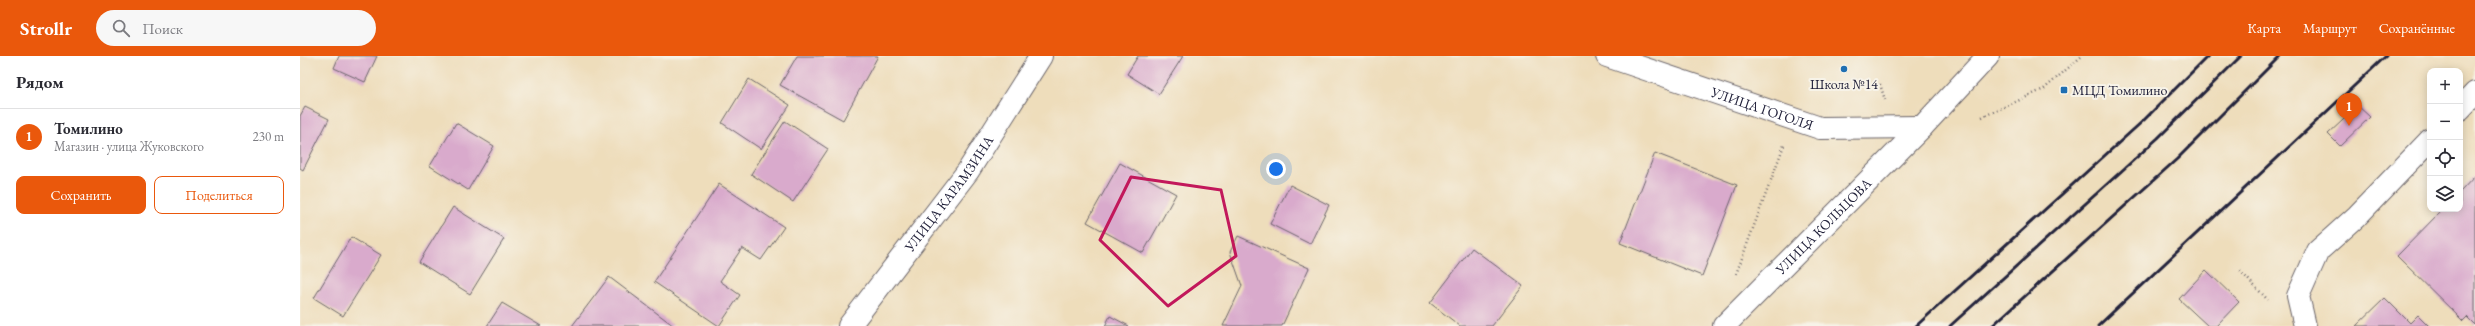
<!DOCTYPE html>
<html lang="ru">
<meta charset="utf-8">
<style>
:root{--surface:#fff;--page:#f7f7f7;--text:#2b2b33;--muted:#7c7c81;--line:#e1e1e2;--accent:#ea580c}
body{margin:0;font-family:"EB Garamond",serif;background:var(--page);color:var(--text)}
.controls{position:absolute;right:12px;top:12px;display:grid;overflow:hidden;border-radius:8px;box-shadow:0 2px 10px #0003}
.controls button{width:36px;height:36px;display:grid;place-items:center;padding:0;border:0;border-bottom:1px solid var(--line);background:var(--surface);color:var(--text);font:20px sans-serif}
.you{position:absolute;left:976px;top:113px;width:14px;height:14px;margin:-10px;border:3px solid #fff;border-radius:50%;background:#1a73e8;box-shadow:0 0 0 6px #1a73e833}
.badge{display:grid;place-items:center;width:26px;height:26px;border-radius:50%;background:var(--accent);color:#fff;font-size:13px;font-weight:700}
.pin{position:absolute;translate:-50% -33px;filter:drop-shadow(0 1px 2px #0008)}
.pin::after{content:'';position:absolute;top:21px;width:14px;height:12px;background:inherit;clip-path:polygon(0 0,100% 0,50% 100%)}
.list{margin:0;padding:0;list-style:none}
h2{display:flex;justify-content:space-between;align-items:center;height:52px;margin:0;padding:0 16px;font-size:17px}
h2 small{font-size:13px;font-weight:400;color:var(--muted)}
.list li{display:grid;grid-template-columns:26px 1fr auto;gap:12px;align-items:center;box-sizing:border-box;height:56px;padding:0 16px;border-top:1px solid var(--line)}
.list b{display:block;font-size:15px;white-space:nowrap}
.list p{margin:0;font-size:13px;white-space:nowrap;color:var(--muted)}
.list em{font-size:13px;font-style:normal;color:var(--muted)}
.actions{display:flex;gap:8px;padding:12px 16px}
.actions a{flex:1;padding:9px 0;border:1px solid var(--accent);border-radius:8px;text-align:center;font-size:14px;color:var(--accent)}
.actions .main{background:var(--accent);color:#fff}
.icon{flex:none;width:22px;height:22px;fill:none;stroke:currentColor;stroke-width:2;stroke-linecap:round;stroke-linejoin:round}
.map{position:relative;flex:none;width:2175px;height:270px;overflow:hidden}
header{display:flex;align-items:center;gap:24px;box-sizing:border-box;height:56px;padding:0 20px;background:var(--accent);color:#fff}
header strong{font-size:19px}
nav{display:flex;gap:22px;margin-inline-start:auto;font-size:14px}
.search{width:280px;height:36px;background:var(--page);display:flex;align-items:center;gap:10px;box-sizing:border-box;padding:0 14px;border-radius:22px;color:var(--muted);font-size:15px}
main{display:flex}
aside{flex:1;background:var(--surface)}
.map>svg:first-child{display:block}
.building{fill:#d9aacc}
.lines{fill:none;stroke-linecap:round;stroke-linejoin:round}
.minor-casing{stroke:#696368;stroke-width:24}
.path{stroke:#696368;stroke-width:2.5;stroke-dasharray:1 3;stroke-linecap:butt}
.minor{stroke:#fff;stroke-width:22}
.rail{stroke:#22223b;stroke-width:3}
.marked{fill:none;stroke:#c2185b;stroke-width:3;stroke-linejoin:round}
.poi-dot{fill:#1f6fb2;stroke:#f7f3e8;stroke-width:1.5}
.labels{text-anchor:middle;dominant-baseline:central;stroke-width:4;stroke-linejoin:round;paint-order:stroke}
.poi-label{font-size:14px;fill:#22223b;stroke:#f7f3e8}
.street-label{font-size:14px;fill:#22223b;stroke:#f7f3e8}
</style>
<header>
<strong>Strollr</strong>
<div class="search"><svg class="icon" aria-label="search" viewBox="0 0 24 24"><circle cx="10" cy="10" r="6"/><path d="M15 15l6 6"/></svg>Поиск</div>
<nav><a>Карта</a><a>Маршрут</a><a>Сохранённые</a></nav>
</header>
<main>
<aside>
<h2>Рядом<small></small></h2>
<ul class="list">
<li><span class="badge">1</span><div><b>Томилино</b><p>Магазин · улица Жуковского</p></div><em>230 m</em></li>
</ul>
<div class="actions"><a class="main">Сохранить</a><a>Поделиться</a></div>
</aside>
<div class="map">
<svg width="2175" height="270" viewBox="0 0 2175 270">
<rect width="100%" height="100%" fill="#f7f3e8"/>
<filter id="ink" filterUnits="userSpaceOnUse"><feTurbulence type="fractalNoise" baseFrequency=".025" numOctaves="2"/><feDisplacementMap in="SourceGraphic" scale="8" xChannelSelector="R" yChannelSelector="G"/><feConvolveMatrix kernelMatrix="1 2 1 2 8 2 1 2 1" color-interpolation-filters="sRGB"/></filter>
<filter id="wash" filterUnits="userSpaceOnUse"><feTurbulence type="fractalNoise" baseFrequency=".012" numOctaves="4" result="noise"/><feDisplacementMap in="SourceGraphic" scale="16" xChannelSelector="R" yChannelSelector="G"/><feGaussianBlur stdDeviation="0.9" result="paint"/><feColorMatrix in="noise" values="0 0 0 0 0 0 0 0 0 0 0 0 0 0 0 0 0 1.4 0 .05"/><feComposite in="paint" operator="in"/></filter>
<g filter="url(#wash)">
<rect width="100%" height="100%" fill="#edb"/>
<g id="blocks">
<g class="building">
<polygon points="39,0 77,0 65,26 34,12"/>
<polygon points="497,0 578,0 543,64 480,29"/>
<polygon points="838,0 883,0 859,38 827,18"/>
<polygon points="449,23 490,49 461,93 422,67"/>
<polygon points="2058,50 2070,61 2040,90 2028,78"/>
<polygon points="5,51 29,63 3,114 0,112 0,60"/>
<polygon points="485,65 528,93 493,146 451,118"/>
<polygon points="156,67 194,90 168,134 130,110"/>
<polygon points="1355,97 1437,129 1402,220 1320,187"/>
<polygon points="820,107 876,138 843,197 787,166"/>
<polygon points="2175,120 2175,269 2167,261 2163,265 2097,200 2143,153 2160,153 2160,136"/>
<polygon points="419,128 484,171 461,204 442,192 420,225 440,239 419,270 354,226"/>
<polygon points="990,129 1029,149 1010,188 970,168"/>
<polygon points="153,151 204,183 170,238 119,206"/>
<polygon points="938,180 1009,212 982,270 923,270 942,230 930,196"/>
<polygon points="51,181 81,199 43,260 14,242"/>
<polygon points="1172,192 1223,230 1192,270 1160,270 1130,247"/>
<polygon points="1906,214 1939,246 1916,270 1908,270 1879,243"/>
<polygon points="309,221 374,270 272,270"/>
<polygon points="2085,242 2110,267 2118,259 2129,270 2056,270"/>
<polygon points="202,247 241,270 187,270"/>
<polygon points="810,260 829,270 805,270"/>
</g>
</g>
</g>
<g filter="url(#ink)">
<use href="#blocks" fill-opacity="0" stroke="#696368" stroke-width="1"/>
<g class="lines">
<defs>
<g id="minor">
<path id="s1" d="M1307,0L1520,72L1622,71"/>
<polyline points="2160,53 2175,37"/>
<path id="s2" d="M549,270L668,115L741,0"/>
<path id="s3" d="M1424,270L1622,71L1688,0"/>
<polyline points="2005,270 1998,240 2018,195 2056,161 2130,84"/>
</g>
</defs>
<use href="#minor" class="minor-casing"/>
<g class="path">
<polyline points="1580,28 1585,44"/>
<polyline points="1682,61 1744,33 1782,0"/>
<polyline points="1940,215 1968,244"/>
<polyline points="1436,218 1484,89"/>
</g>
<use href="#minor" class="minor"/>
<g class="rail">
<polyline points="1616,270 1844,64 1908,0"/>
<polyline points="1650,270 1858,82 1941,0"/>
<polyline points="1692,270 1877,103 1980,0"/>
<polyline points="1798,270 2086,0"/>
</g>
</g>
</g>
<path class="marked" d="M831,121L921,134L936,200L868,250L800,184Z"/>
<g class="poi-dot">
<circle cx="1544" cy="13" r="4"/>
<rect x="1760" y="30" width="8" height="8" rx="2"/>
</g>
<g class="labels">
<g class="poi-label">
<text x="1544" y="28">Школа №14</text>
<text x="1772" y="34" text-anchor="start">МЦД Томилино</text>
</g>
<g class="street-label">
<text stroke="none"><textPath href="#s1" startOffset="164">УЛИЦА ГОГОЛЯ</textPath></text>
<text stroke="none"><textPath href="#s2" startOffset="166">УЛИЦА КАРАМЗИНА</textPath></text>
<text stroke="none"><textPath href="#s3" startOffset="141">УЛИЦА КОЛЬЦОВА</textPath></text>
</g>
</g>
</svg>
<div class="controls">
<button>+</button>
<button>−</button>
<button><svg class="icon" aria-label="locate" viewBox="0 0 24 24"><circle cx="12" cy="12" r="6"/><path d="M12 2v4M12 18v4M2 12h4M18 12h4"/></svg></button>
<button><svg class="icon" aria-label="layers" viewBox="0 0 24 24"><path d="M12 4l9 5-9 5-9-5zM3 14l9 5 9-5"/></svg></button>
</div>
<div class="you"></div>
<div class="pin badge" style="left:2049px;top:70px">1</div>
</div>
</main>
